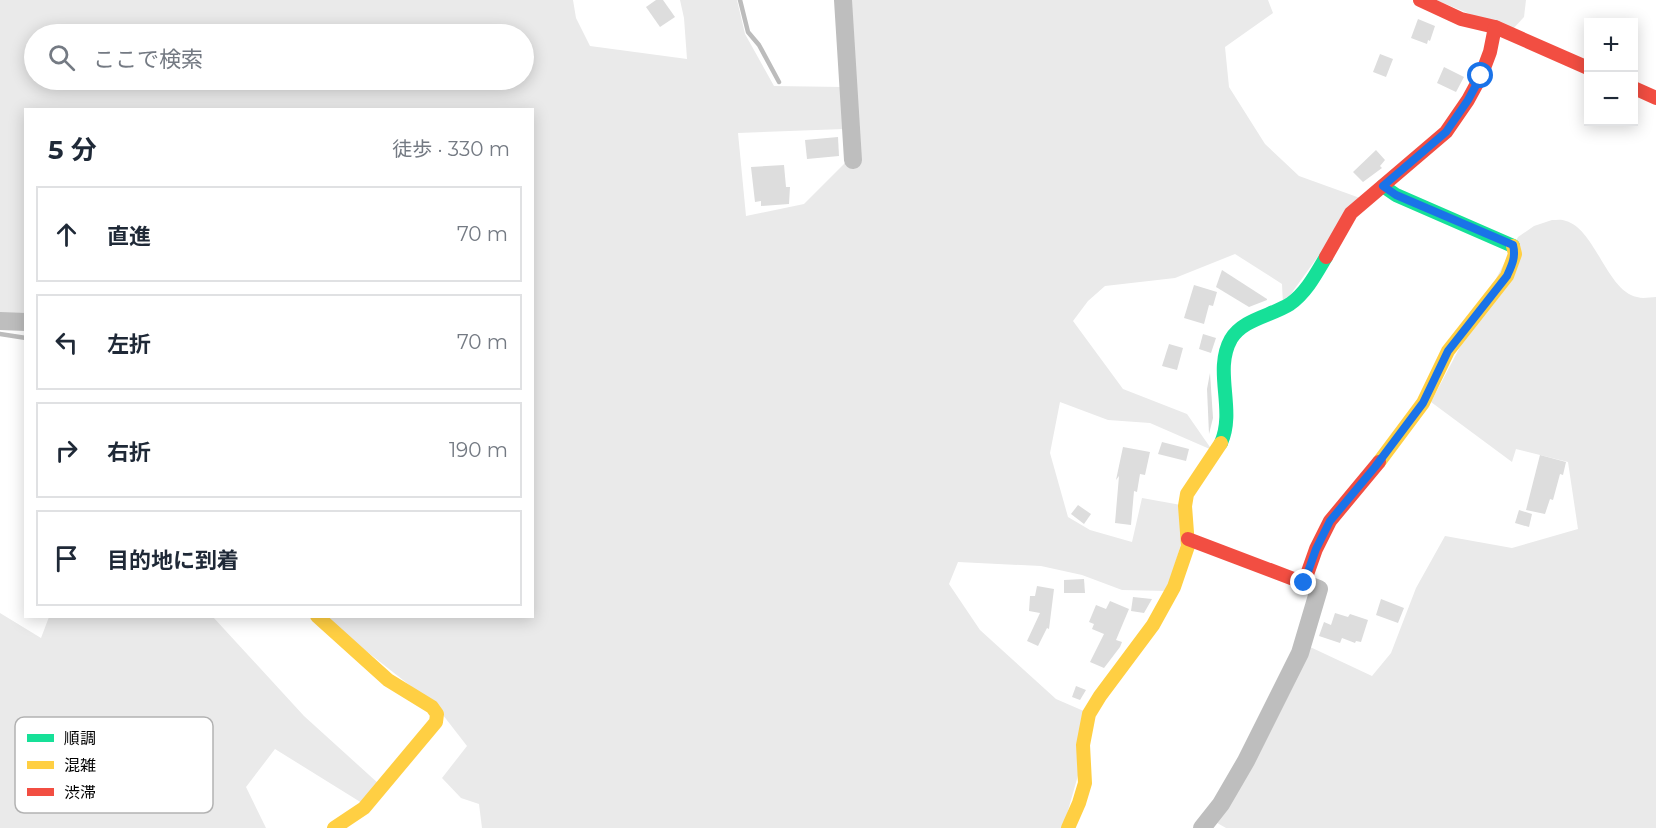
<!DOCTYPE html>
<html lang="ja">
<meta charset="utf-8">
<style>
:root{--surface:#fff;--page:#f6f6f7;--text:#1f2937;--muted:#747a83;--line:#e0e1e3}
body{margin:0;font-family:Montserrat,"Noto Sans JP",sans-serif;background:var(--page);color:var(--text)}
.controls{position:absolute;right:18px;top:18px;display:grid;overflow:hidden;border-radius:0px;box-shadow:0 3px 15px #0003}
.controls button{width:54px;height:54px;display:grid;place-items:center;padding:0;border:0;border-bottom:2px solid var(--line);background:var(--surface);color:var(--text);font:30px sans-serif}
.stop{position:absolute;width:18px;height:18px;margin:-14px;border:4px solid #1a73e8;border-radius:50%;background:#fff}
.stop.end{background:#1a73e8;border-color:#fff;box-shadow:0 2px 6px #0008}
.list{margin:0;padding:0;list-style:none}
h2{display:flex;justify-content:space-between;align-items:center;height:78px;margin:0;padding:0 24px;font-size:26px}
h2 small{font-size:20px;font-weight:400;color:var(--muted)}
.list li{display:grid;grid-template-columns:39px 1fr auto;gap:18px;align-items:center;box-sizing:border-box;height:96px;margin:0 12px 12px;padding:0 12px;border:2px solid var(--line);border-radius:0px}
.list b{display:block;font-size:22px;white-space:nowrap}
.list em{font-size:20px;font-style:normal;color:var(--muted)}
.icon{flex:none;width:33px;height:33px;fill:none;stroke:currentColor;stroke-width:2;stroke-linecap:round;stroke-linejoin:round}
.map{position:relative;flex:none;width:1656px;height:828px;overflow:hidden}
.search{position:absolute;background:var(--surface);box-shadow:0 3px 15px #0003;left:24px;top:24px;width:510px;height:66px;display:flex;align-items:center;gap:15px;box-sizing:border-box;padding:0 21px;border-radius:33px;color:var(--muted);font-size:22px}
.panel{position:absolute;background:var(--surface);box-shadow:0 3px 15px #0003;left:24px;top:108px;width:510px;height:510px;border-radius:0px}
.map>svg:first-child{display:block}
.green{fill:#eaeaea;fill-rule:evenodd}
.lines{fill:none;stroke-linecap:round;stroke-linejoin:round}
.stream{stroke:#bcbcbc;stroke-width:4.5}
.building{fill:#ddd}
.street{stroke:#bebebe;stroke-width:18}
.fast{stroke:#16e098;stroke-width:14}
.slow{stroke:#ffcf43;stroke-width:14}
.jam{stroke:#f24e42;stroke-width:14}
.route{stroke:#1a73e8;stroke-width:8}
.key{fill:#fff;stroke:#b2b2b2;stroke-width:1.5}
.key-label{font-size:16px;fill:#000}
</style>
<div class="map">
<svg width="1656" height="828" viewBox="0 0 1656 828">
<rect width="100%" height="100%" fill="#fff"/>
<g class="green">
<path d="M0,0H573L576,18L590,46L687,59L684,18L680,0H737L745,34L774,86L843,87L844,129L738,133L746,216L804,204L846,162L848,0H1268L1273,13L1225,47L1229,87L1265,144L1299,176L1360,198L1283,305L1282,284L1235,254L1175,278L1105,286L1088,301L1073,321L1123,389L1187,414L1212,450L1150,423L1108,420L1060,402L1050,453L1068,517L1090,530L1132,542L1142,498L1181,505L1184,534L1167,591L1122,590L1082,575L1041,566L958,562L949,584L980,630L1056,699L1086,712L1081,765L1063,828H482L479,804L461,798L442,778L467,746L436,706L323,617L532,616V110H26L25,320L0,316ZM34,34H524V80H34Z"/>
<polygon points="1436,0 1526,0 1524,17 1511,31"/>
<path d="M1552,220C1556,220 1562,219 1566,221C1595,229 1607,291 1637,297C1643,299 1650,297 1656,297V828H1226L1212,820L1308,646L1372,676L1391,653L1416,588L1445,536L1512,548L1578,529L1568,462L1516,449L1512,462L1431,402L1518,237L1534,226Z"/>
<polygon points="0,613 41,638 49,617 213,617 304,716 379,784 362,803 275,749 246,787 266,828 0,828"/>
</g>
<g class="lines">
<g class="stream">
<polyline points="740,0 748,32 759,45 779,82"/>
<polyline points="0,334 26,338"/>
</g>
</g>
<g class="building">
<polygon points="656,0 663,0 675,17 660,27 646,7"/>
<polygon points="1418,19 1435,26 1430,41 1428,40 1427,44 1411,38"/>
<polygon points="1380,54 1393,59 1386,77 1373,72"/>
<polygon points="1444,67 1464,77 1456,92 1437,83"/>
<polygon points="838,137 839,156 807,159 805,140"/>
<polygon points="1376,150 1385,160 1380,166 1382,168 1363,182 1353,172"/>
<polygon points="784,165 786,187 790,187 789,204 761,206 761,201 755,202 751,167"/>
<polygon points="1222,270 1267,299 1267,300 1249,307 1216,287"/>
<polygon points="1194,285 1217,292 1213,306 1209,305 1204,324 1184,318"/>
<polygon points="1203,334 1216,338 1211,353 1199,349"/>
<polygon points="1169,344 1183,348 1177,370 1162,366"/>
<polygon points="1210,373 1213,418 1209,434 1207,389"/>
<polygon points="1162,442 1189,449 1186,461 1158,454"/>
<polygon points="1123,447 1150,452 1145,475 1140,474 1137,492 1134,491 1131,525 1115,523 1119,476 1116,480"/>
<polygon points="1540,455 1566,462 1563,475 1560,474 1553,500 1550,499 1545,514 1526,510"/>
<polygon points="1078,505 1091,514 1084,524 1071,514"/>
<polygon points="1519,510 1532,514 1529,527 1515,523"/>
<polygon points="1084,579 1085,593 1064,593 1064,580"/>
<polygon points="1037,586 1054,589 1049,629 1047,628 1038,646 1027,641 1040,613 1029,611 1030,596 1035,596"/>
<polygon points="1133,597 1152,599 1144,613 1131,611"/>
<polygon points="1381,599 1404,608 1398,623 1376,615"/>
<polygon points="1110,601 1129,609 1116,640 1122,642 1120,647 1104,668 1090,662 1104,634 1092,629 1094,624 1089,622 1096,605 1106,609"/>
<polygon points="1335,613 1348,617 1350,614 1368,620 1361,642 1356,641 1355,643 1342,638 1340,643 1319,636 1324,622 1331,625"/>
<polygon points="1076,686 1086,690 1080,700 1072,697"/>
</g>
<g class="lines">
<g class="street">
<polyline points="843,0 853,160"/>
<polyline points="0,321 26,322"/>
<polyline points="1202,828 1221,804 1246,761 1300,653 1319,589 1304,583"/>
</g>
<g class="fast">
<polyline points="1383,186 1396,195 1513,246"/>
<path d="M1221,443C1236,409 1213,371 1231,339C1243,319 1271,316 1290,304C1306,293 1316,274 1326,257"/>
</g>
<g class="slow">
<polyline points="1379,462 1423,403 1448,351 1507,276 1515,254 1513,246"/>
<polyline points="317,616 388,680 432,707 437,714 436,722 364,808 334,828"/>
<polyline points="1068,828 1079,803 1085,783 1083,745 1089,714 1100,696 1153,625 1174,587 1188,546 1185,506 1187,494 1221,443"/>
</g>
<g class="jam">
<polyline points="1420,0 1461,19 1495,27 1588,68"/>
<polyline points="1634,88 1656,98"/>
<polyline points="1326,257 1351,213 1446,132 1468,100 1481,76 1490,52 1495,27"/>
<polyline points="1188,539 1304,583 1316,549 1330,521 1379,462"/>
</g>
</g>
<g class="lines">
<path class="route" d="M1304,583L1316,549L1330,521L1375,467L1423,403L1448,351L1507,276C1512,265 1516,257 1513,245L1396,195L1383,186L1446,132L1468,100L1481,76"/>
</g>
<rect x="15" y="717" width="198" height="96" rx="9" class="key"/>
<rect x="27" y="734" width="27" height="8" fill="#16e098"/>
<rect x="27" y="761" width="27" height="8" fill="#ffcf43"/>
<rect x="27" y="788" width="27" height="8" fill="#f24e42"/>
<g class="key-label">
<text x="64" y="744">順調</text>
<text x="64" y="771">混雑</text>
<text x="64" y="798">渋滞</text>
</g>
</svg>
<div class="controls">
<button>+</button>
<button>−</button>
</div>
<div class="stop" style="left:1481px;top:76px"></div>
<div class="stop end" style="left:1304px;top:583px"></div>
<div class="search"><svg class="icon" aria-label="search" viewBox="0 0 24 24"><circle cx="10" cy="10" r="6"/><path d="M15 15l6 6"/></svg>ここで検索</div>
<section class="panel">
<h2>5 分<small>徒歩 · 330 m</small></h2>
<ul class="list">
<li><svg class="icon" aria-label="ahead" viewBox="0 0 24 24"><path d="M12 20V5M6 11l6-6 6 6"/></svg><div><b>直進</b></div><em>70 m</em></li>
<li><svg class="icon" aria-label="left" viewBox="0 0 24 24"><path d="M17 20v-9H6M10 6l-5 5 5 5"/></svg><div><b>左折</b></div><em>70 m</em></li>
<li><svg class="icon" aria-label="right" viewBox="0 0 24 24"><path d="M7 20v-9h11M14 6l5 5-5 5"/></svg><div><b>右折</b></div><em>190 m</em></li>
<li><svg class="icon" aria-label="arrive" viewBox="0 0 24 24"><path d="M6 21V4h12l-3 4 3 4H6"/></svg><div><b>目的地に到着</b></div></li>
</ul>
</section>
</div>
